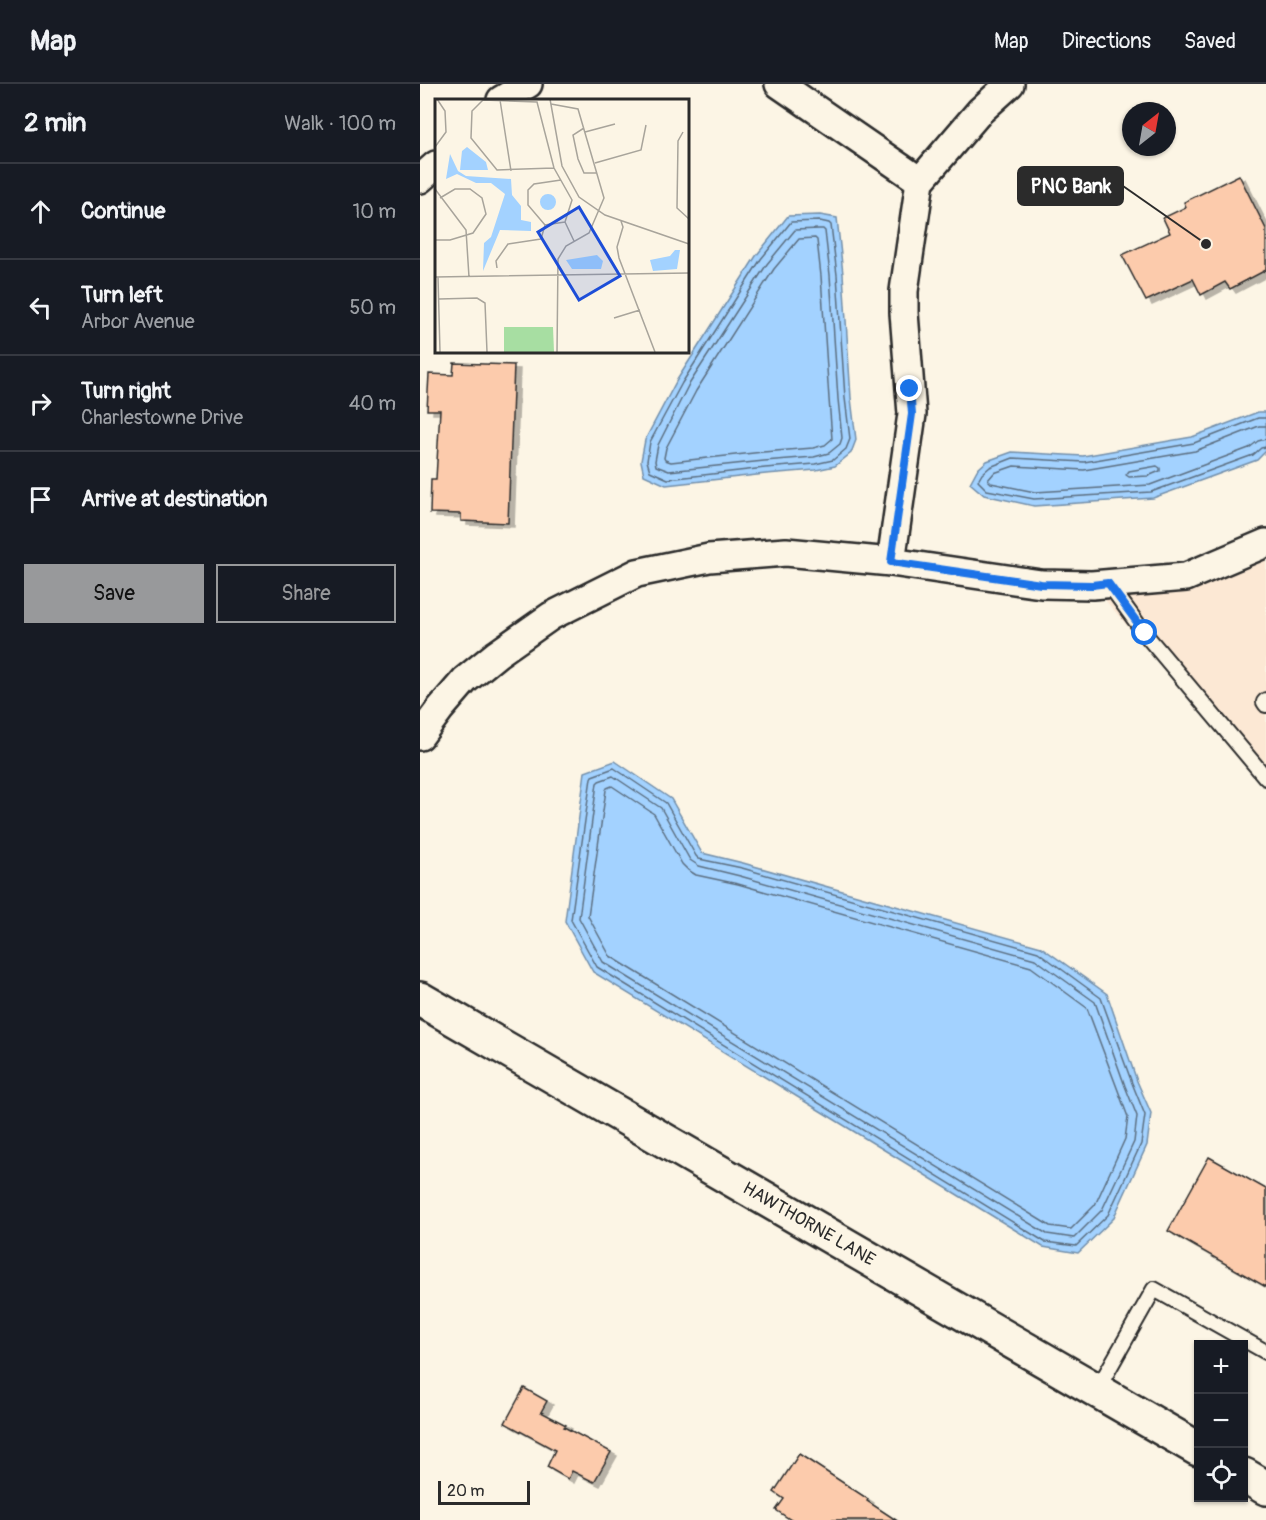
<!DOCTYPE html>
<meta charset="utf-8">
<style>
:root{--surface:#171b24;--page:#20242c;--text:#f1f3f6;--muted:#9ea1a6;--line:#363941;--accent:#98999b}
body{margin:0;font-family:Pangolin,sans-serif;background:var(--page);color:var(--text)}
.controls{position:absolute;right:18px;bottom:18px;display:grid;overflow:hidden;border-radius:0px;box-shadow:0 2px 4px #0004}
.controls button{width:54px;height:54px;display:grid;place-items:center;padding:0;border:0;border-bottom:2px solid var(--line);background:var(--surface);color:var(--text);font:30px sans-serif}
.compass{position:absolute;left:702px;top:18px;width:54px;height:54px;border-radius:50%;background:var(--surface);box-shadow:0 2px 4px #0004;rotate:31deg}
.scale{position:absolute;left:18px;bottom:15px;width:92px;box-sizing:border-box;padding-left:6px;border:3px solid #2b2b2b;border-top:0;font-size:16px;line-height:21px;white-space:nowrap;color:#2b2b2b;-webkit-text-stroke:4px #fcf5e5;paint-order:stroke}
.stop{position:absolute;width:18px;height:18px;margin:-14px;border:4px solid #1a73e8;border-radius:50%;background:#fff}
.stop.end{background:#1a73e8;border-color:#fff;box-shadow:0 2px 6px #0008}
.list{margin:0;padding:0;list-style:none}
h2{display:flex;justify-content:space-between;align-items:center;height:78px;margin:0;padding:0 24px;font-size:26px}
h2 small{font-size:20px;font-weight:400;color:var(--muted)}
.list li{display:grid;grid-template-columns:39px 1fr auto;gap:18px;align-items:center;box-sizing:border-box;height:96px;padding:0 24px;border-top:2px solid var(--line)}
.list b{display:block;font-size:22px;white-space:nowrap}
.list p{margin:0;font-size:20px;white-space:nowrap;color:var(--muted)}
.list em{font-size:20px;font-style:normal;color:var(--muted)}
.actions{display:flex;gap:12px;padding:18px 24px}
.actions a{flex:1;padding:14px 0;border:2px solid var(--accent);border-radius:0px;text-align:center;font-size:21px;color:var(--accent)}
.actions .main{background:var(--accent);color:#111}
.icon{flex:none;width:33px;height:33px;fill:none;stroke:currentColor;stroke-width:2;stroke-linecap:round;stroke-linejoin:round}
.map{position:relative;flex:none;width:846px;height:1436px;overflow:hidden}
header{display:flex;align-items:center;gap:36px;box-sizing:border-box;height:84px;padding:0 30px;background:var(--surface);border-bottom:2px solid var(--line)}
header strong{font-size:28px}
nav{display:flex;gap:33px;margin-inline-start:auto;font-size:21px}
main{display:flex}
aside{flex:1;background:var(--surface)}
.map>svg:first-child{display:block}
.built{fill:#fce8d4}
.water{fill:#a3d2ff;stroke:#738faa;stroke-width:1.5}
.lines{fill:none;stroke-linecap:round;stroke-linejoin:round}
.shore{stroke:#5b6e80;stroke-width:1.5}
.building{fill:#fccbac;stroke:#2b2b2b;stroke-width:1.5;filter:url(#shadow)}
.lane-casing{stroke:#2b2b2b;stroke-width:18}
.street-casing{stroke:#2b2b2b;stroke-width:32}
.secondary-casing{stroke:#2b2b2b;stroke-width:38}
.lane{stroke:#fcf5e5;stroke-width:14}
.street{stroke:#fcf5e5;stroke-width:27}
.secondary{stroke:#fcf5e5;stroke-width:33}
.route{stroke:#1a73e8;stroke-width:8}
.labels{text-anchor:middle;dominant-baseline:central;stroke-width:5;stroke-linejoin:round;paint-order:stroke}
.street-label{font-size:18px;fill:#2b2b2b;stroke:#fcf5e5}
.inset-road{fill:none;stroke:#a8a49b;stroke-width:1.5}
.view{fill:#1d4ed8;fill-opacity:0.15;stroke:#1d4ed8;stroke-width:3}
.inset-edge{fill:none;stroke:#2b2b2b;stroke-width:3}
.leader{fill:none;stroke:#2b2b2b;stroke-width:2}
.callout-dot{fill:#2b2b2b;stroke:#fcf5e5;stroke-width:2}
.callout{fill:#2b2b2b;stroke:#2b2b2b;stroke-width:2}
.callout-label{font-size:20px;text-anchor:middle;font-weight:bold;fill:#fff}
</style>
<header>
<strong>Map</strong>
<nav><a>Map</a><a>Directions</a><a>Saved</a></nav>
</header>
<main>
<aside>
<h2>2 min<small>Walk · 100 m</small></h2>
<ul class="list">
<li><svg class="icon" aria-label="ahead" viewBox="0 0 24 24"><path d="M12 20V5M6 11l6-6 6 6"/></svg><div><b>Continue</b></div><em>10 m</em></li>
<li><svg class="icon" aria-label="left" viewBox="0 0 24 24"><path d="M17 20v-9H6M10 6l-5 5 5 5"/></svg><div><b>Turn left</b><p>Arbor Avenue</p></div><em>50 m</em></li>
<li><svg class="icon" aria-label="right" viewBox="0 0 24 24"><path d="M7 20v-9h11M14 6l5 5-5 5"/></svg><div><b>Turn right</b><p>Charlestowne Drive</p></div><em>40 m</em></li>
<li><svg class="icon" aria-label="arrive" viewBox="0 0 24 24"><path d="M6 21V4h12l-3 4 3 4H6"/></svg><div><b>Arrive at destination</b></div></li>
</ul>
<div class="actions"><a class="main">Save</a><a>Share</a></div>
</aside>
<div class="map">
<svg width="846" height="1436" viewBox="0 0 846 1436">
<defs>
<filter id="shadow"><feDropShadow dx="6" dy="4" stdDeviation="0" flood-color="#0004"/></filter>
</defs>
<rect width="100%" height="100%" fill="#fcf5e5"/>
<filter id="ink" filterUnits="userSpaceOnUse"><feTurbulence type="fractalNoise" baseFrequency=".0167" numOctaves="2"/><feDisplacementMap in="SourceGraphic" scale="12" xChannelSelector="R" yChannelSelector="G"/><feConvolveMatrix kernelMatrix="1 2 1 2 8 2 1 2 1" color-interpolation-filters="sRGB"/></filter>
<g filter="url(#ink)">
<polygon class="built" points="846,448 846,702 672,501 766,493"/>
<g class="water">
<polygon points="400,131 417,134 423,190 431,314 436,356 431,369 415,382 396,386 346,390 246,401 224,391 221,377 225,356 257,296 336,172 368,132"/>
<polygon points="838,328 846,328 846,367 837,376 733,414 614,422 564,411 550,399 557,386 567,377 592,368 663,372 772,353"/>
<polygon points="195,677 251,715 282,769 323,779 621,863 687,910 717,997 731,1029 727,1061 693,1135 658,1169 623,1163 173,888 145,837 165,688"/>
</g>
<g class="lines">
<g class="shore">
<polygon points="400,137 409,139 411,141 417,191 425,314 430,355 426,365 413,376 395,380 345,384 248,395 230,387 227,377 230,358 262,299 341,175 371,138"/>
<polygon points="399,145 403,145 405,147 410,191 418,315 422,354 420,360 409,369 394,373 344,377 249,387 236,382 235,377 238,361 268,302 347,180 375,146"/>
<polygon points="395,154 397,156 401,192 409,315 412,355 405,361 393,364 343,368 251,378 245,376 244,374 246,364 276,307 354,185 379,155"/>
<polyline points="846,334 838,334 774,359 664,378 593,374 570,383 562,390 558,397 567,406 614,415 731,408 833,371 841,364 846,363"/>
<polyline points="846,342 839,342 775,367 664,386 594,382 574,389 568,396 571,399 615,408 730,401 829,364 838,357 846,355"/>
<polygon points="737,382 740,384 740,387 728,392 709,393 706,391 709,387"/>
<polygon points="194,684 246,719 276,772 279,775 322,784 618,868 681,914 712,999 725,1031 721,1060 688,1131 656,1162 625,1158 177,883 151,836 171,694 172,692"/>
<polygon points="193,692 241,724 270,776 279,782 320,792 615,875 675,918 705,1002 717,1032 714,1058 682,1126 654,1154 627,1150 183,878 159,834 177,699 179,697"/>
<polygon points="192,702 234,730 262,780 268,786 276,791 318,800 611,883 667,924 708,1033 705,1055 675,1121 651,1145 630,1142 190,872 168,832 186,706 187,704"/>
</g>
</g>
<g class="building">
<polygon points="819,91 846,145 846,186 810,205 805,198 781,211 773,195 726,217 702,171 750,149 743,134 766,123 764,118"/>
<polygon points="34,279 94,281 88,439 41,437 41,430 10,429 11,395 16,395 20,326 7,326 9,290 33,291"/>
<polygon points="789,1073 846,1105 846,1203 748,1147"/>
<polygon points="104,1304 127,1317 121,1328 146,1341 144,1343 191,1368 174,1398 152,1387 148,1395 127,1383 135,1366 85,1339"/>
<polygon points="379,1370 448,1415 447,1417 476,1436 371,1436 356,1426 364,1415 354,1408"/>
</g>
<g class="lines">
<defs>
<g id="lane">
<polyline points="688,499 725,550 846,694"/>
<polyline points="846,616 844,618 846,621"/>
<polyline points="677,1306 734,1205 846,1268"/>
</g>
<g id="street">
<polyline points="359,0 500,97"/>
<polyline points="81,16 108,0"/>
<polyline points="0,95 16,81"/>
<polyline points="471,478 492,330 484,229 484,207 500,97 560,27 590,0"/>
<polyline points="0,652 20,625 45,596 77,570 131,532 217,489 289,474 366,468 471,478 621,500 672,501 766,493 846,459"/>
</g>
<g id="secondary">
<polyline points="0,915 778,1365"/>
<polyline points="824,1391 846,1404"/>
</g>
</defs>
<use href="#lane" class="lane-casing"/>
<use href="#street" class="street-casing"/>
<use href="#secondary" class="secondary-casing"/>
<use href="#lane" class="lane"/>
<use href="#street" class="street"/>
<use href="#secondary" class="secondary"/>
</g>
</g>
<g class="lines" filter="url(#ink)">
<polyline class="route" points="490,305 492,330 471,478 621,500 672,501 688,499 725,549"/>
</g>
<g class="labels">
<g class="street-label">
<text transform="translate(389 1140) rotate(30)">HAWTHORNE LANE</text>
</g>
</g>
<g transform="translate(15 15)">
<rect width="254" height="254" fill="#fcf5e5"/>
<path d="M69,228H118L119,253H69Z" fill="#a7dea2"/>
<path d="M32,48L51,63L53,71H25L27,52ZM15,55L23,72L31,77L76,80L77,96L86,107V121L96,123V132L65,131L48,172L49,144L56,138L70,95L56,84H41L22,75L11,80ZM105 103a8 8 0 1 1 16 0a8 8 0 1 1-16 0ZM240,151H245L242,170L218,172L215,161L235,157ZM162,156L168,162L166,170H137L131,161Z" fill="#a3d2ff"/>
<path class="inset-road" d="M115,0L127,67L144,98L170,116L254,145M65,1L76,72M116,5L143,10L169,99L154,134L131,147L123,160L122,253M149,29L138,36L143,60L149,74H162M150,33L180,25M248,33L243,42L242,109L254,120M0,48L11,33L10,12L2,0M160,64L206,51L211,26M119,69L62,71L36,39L37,12L48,1L102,3L119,69L137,101L130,123L139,142M0,90L31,131L34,178M186,122L188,128L182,148L184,159L220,253M110,126L93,106V91L99,85L126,81M106,140L110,126L130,123M0,141H15L38,134L51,115L47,99L35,90H20L5,99M62,169L61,162L73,145L106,140M0,178L254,174M3,178L5,253M4,200L42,199L50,204L52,253M179,219L205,211"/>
<path class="view" d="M144,108L185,177L144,201L103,133Z"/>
<rect width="254" height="254" class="inset-edge"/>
</g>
<path class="leader" d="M786 160L703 102"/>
<circle class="callout-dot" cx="786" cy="160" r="6"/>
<rect class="callout" x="598" y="83" width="105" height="38" rx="6"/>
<g class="callout-label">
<text x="651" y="109">PNC Bank</text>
</g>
</svg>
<div class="controls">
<button>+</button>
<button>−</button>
<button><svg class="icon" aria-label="locate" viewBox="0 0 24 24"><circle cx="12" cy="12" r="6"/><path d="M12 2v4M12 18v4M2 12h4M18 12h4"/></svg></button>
</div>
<svg class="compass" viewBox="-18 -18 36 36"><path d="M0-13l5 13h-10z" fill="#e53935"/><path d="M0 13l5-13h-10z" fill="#9ea1a6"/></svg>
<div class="scale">20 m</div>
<div class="stop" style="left:725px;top:549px"></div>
<div class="stop end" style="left:490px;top:305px"></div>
</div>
</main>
